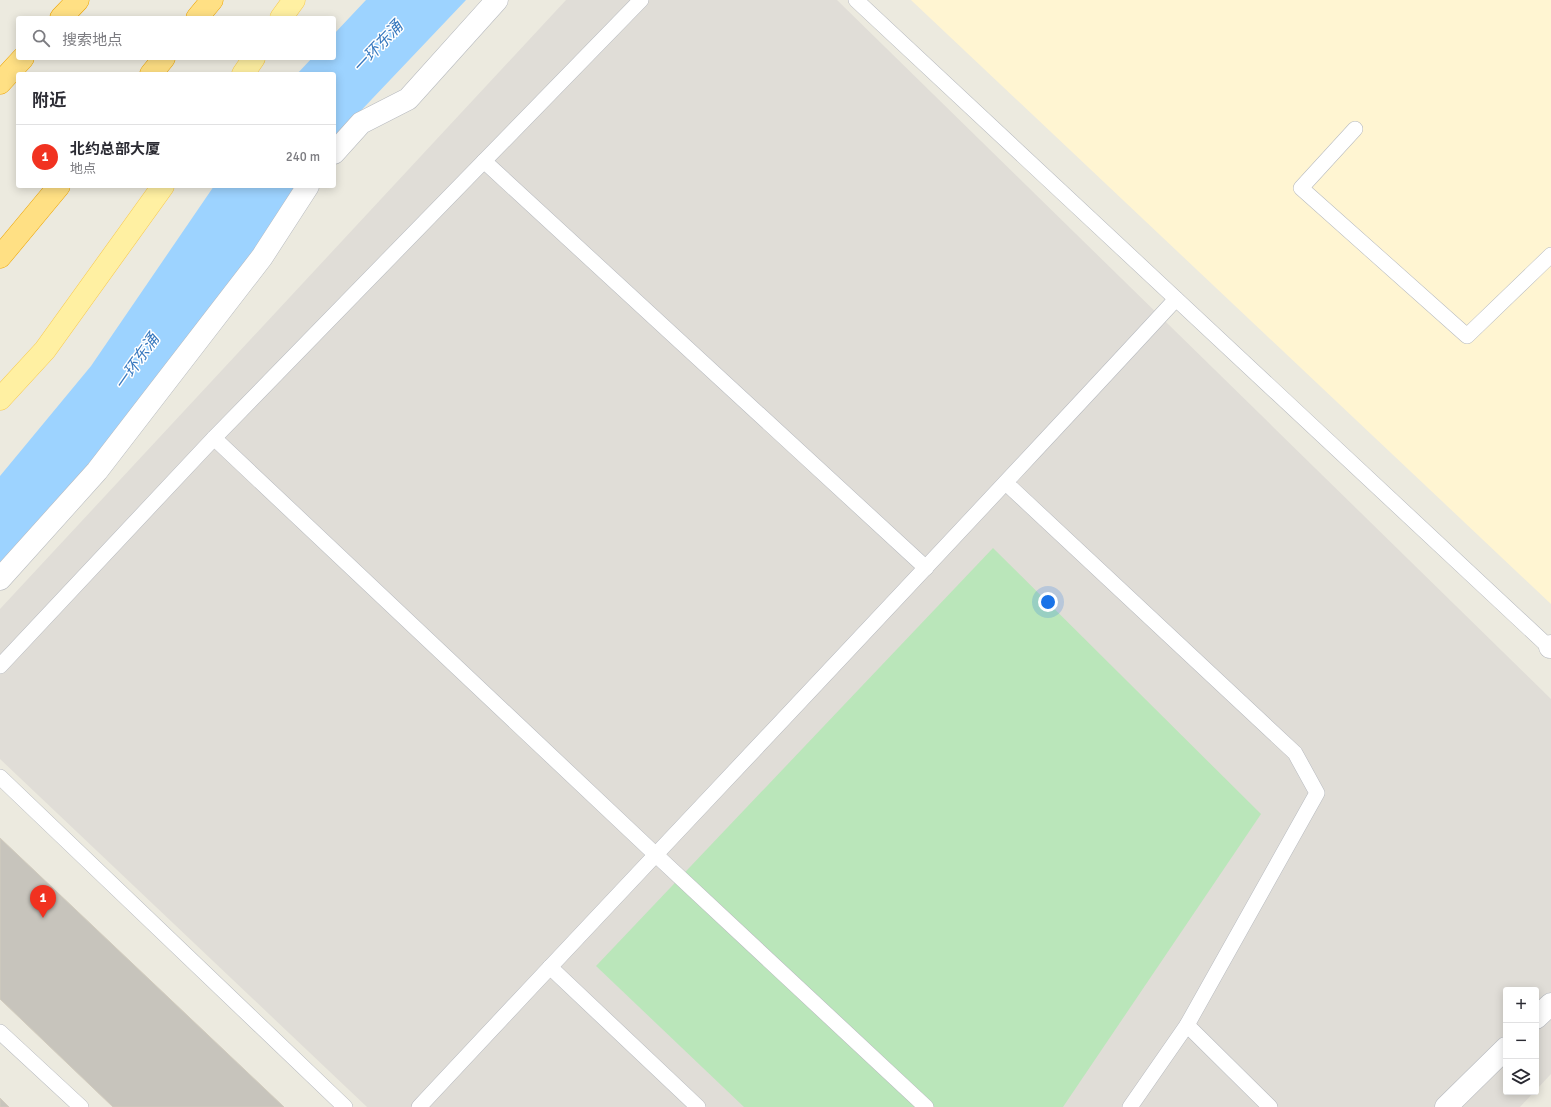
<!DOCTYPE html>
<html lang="zh">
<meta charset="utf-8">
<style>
:root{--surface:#fff;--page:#f2f2f3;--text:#2b2b33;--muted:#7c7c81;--line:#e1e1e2;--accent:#f13220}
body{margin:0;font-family:Signika,"Noto Sans SC",sans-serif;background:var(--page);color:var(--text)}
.controls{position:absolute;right:12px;bottom:12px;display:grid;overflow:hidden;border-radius:4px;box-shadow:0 2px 10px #0003}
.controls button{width:36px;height:36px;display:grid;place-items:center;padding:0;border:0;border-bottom:1px solid var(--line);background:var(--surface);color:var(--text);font:20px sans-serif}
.you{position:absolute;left:1048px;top:602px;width:14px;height:14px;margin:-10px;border:3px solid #fff;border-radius:50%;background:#1a73e8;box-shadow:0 0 0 6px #1a73e833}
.badge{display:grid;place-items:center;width:26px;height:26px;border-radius:50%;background:var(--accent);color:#fff;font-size:13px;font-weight:700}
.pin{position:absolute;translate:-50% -33px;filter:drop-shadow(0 1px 2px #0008)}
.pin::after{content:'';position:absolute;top:21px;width:14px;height:12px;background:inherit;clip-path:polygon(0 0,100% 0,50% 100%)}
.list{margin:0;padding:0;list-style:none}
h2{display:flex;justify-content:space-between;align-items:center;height:52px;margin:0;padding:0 16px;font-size:17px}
h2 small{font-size:13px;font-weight:400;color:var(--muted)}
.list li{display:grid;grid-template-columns:26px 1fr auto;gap:12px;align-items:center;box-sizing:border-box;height:64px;padding:0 16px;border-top:1px solid var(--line)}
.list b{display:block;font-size:15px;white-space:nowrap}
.list p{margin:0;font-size:13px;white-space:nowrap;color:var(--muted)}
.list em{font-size:13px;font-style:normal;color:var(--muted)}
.icon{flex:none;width:22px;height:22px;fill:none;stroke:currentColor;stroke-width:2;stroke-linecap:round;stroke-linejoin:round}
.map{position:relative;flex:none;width:1551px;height:1107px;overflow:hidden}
.search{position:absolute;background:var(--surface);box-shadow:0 2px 10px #0003;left:16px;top:16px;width:320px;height:44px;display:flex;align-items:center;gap:10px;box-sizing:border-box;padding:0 14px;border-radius:4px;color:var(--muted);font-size:15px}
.panel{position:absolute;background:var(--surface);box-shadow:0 2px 10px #0003;left:16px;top:72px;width:320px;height:116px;border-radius:4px}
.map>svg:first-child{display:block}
.commercial{fill:#fff5d2}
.industrial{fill:#e0ddd7}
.green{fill:#bae6ba}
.water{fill:#9dd3ff}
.building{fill:#c7c4bc;stroke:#d1cbbd}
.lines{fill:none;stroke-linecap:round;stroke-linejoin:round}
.service-casing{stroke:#b7babf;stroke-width:16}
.minor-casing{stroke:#b7babf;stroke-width:23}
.primary-casing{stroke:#f8c94d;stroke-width:23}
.motorway-casing{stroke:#eca300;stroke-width:23}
.service{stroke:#fff;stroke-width:15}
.minor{stroke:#fff;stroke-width:22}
.primary{stroke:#fff0a2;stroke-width:22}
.motorway{stroke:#ffe084;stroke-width:22}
.labels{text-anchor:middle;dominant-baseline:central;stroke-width:3;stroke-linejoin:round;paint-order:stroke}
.water-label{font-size:16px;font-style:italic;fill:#3879bf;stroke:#fff}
</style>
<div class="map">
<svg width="1551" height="1107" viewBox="0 0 1551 1107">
<rect width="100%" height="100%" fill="#eceadf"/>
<polygon class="commercial" points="911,0 1551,0 1551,604"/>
<polygon class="industrial" points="566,0 837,0 1551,699 1551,1074 1536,1090 1536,990 1506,990 1506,1092 1534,1092 1520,1107 367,1107 0,759 0,609"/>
<polygon class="green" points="993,548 1261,814 1063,1107 744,1107 596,966"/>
<g class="water">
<polygon points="366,0 466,0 334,139 334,74 297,74 312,58 334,58 334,34"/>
<polygon points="214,186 299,186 245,267 81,476 0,566 0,476 91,366"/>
</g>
<g class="building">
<polygon points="0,838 284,1107 113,1107 0,999"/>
<polygon points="0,1098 9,1107 0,1107"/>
</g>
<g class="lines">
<defs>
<g id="service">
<polyline points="856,0 1551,649"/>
<polyline points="1355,129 1301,188 1467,336 1551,255"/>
<polyline points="484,161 926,568"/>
<polyline points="214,438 655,854 926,1107"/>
<polyline points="1006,483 1295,753 1317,793 1187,1025 1130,1107"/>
<polyline points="0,666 214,438 641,0"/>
<polyline points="0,777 345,1107"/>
<polyline points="550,967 698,1107"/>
<polyline points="1187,1025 1270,1107"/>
<polyline points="0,1032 81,1107"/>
<path d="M419,1107C671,837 926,570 1176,299"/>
</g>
<g id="minor">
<polyline points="334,153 361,123 408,99 497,0"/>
<polyline points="0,579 97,471 262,257 308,186"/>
<polyline points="1550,647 1551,646"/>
<polyline points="1536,1018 1551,1004"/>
<polyline points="1446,1107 1506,1048"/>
</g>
<g id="primary">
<polyline points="281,18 294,0"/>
<polyline points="243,74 254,58"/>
<polyline points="0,399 45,350 163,186"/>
</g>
<g id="motorway">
<polyline points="61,18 78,0"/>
<polyline points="197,18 212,0"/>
<polyline points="151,74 164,58"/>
<polyline points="0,83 23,58"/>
<polyline points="0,257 59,186"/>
</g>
</defs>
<use href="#service" class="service-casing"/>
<use href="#minor" class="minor-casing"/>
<use href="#primary" class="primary-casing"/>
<use href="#motorway" class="motorway-casing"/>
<use href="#service" class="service"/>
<use href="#minor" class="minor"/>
<use href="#primary" class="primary"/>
<use href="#motorway" class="motorway"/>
</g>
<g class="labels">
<g class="water-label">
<text transform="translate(378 47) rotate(-47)">一环东涌</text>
<text transform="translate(137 362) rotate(-55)">一环东涌</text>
</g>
</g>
</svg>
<div class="controls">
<button>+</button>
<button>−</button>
<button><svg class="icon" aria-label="layers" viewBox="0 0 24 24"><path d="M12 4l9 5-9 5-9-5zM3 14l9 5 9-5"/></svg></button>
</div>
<div class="you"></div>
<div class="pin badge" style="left:43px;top:918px">1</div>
<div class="search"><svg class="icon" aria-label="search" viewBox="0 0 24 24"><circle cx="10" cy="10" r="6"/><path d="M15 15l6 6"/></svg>搜索地点</div>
<section class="panel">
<h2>附近<small></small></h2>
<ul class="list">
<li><span class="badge">1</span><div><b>北约总部大厦</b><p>地点</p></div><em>240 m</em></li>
</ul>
</section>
</div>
